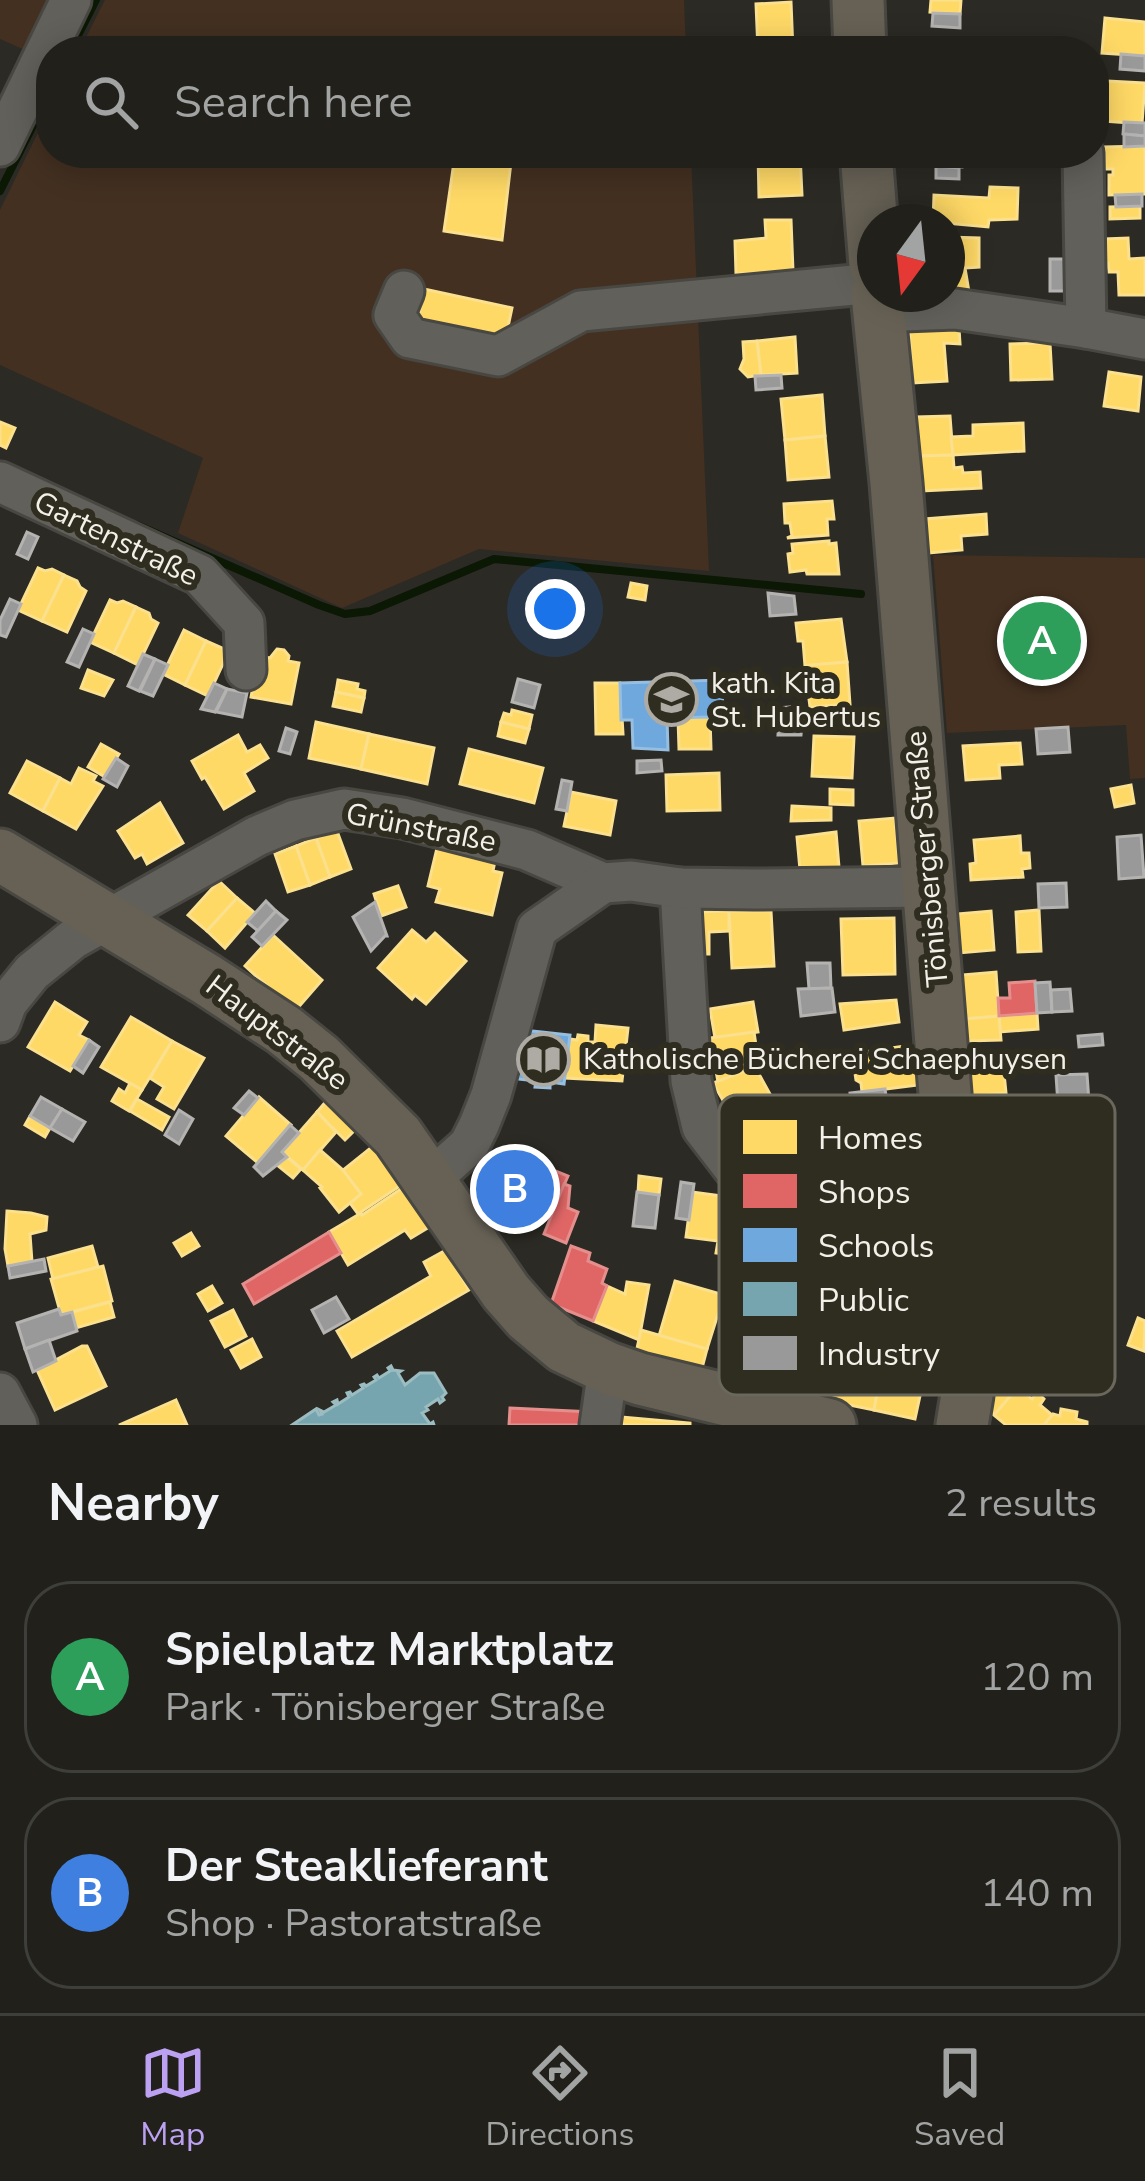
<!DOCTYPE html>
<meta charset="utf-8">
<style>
:root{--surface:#21201b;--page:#292824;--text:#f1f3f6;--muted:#a2a3a3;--line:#3e3e3a;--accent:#bca0f2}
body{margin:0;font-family:"Nunito Sans",sans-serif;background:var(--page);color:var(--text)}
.compass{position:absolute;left:857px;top:204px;width:108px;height:108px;border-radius:50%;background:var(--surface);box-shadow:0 6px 30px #0003;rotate:195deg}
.you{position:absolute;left:555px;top:609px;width:42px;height:42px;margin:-30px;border:9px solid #fff;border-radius:50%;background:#1a73e8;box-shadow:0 0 0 18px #1a73e833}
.badge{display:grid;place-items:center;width:78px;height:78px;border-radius:50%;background:var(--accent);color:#fff;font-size:39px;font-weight:700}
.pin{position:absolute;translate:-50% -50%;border:6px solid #fff;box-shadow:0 3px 12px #0006}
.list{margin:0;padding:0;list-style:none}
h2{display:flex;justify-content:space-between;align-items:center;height:156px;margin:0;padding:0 48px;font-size:51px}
h2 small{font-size:39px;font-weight:400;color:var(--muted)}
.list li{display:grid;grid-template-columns:78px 1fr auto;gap:36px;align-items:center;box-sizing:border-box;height:192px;margin:0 24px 24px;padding:0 24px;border:3px solid var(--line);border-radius:48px}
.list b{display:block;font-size:45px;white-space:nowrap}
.list p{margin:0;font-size:39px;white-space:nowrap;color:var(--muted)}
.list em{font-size:39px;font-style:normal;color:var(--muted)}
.icon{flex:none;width:66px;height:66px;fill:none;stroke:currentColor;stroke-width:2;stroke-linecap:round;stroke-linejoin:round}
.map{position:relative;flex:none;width:1145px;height:1425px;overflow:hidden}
.search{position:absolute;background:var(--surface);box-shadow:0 6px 30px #0003;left:36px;right:36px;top:36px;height:132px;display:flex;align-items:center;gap:30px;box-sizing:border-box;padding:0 42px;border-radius:48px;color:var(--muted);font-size:45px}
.sheet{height:588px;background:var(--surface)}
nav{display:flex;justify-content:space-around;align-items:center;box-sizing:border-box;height:168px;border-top:3px solid var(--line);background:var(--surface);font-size:33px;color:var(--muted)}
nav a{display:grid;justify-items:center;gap:6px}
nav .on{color:var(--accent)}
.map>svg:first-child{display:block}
.green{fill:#433021}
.homes{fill:#ffd966;stroke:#fbe08d;stroke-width:3}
.shops{fill:#e06666;stroke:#e58f8d;stroke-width:3}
.schools{fill:#6fa8dc;stroke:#96bee0;stroke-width:3}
.public{fill:#76a5af;stroke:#9bbcc0;stroke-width:3}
.industry{fill:#999;stroke:#b4b3b1;stroke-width:3}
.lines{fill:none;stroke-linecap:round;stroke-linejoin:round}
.stream{stroke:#0b1803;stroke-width:8}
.minor-casing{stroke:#484742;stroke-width:45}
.major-casing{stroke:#484742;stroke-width:57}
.minor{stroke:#61605b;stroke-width:39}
.major{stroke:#676155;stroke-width:51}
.labels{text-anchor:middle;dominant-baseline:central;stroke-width:12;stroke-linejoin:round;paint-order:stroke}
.street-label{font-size:30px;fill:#f2f0e8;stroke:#2f2c20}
.poi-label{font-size:30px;fill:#f2f0e8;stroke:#2f2c20;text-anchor:start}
.key{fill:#2f2c20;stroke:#6a675c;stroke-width:3}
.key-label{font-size:33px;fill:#f2f0e8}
</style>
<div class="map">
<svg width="1145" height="1425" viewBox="0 0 1145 1425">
<rect width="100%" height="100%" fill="#2c2a24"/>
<g class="green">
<polygon points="0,0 54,0 27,51 0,39"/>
<polygon points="105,0 684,0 686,51 79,51"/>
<polygon points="51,106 51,153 691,153 709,571 479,549 342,608 178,533 203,458 0,365 0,210"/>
<polygon points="933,555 1145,558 1145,778 1130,779 1126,725 947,733"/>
</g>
<g class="homes">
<polygon points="931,0 961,0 960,14 930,12"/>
<polygon points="791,2 793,51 758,51 756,4"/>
<polygon points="1105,18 1145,22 1145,56 1102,53"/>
<polygon points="1107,81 1145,83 1142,124 1104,121"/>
<polygon points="1145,146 1145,194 1109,195 1109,175 1113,175 1113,169 1105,169 1104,147"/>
<polygon points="758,153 800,153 802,195 759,197"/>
<polygon points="455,155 511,162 502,240 444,231"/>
<polygon points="990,187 1018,188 1017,219 989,220 988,227 933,222 934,195 989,198"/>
<polygon points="1140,206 1140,218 1110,219 1110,207"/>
<polygon points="765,220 791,220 793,271 736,274 735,241 766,238"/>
<polygon points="947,237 979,238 979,267 965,268 970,298 947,294"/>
<polygon points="1128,238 1129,259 1145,258 1145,295 1119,295 1118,272 1109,272 1108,263 1104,264 1104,239"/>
<polygon points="424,289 512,308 504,346 417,327"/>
<polygon points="909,327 959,328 960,344 944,343 947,381 913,383"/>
<polygon points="795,337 797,373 761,375 757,341"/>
<polygon points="757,341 761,375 748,377 740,369 744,359 743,342"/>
<polygon points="1050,343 1052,379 1011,380 1010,344"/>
<polygon points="1109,372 1141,377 1138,411 1104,406"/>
<polygon points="822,395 825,436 785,440 781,399"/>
<polygon points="950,416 953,455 919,456 916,417"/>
<polygon points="0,422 15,428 6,448 0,445"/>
<polygon points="1023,423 1024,451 953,455 951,437 973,436 973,425"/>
<polygon points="825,436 829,477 788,480 785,440"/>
<polygon points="953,455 954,468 962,467 963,473 980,472 981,488 922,491 919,456"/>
<polygon points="832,501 834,519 827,519 828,535 787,538 792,536 790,523 785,523 784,504"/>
<polygon points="986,514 987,534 961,536 962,550 927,553 925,519"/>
<polygon points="829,541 829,544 836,543 839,574 807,574 806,570 790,572 788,554 793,553 792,544"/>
<polygon points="38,568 45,571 52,569 64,575 42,621 18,610"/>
<polygon points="64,575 77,581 80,587 86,591 67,632 42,621"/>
<polygon points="631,583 647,586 645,600 628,597"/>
<polygon points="110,600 117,603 123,601 136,607 114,653 90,642"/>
<polygon points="136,607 149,613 151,619 158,623 138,665 114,653"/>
<polygon points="841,619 847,662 805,666 803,641 798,641 796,623"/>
<polygon points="184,630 206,641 185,685 163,674"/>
<polygon points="206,641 229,651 208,696 185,685"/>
<polygon points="277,649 284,650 289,656 288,661 299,663 291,704 251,697 259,656 270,658"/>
<polygon points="847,662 850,704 810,707 808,691 812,691 809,665"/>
<polygon points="88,670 113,680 104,696 81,688"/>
<polygon points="338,680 358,684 357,689 365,691 364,698 336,692"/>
<polygon points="595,683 620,683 623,734 596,734"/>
<polygon points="336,692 364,698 361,712 333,706"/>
<polygon points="512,710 532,715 529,729 501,722 504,713 511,715"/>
<polygon points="710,717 711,749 679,749 678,718"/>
<polygon points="316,722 369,734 361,769 309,758"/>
<polygon points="501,722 529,729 525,743 498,736"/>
<polygon points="369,734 434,748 427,784 361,769"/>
<polygon points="238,735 247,752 260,745 268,758 244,773 254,791 224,809 205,777 202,779 192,761"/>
<polygon points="814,736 854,737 852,778 812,776"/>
<polygon points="1020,743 1022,764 999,765 1000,778 966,780 963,746"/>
<polygon points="101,744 119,754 105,777 88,767"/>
<polygon points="469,749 543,768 534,803 460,784"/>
<polygon points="27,761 60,778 43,811 10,793"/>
<polygon points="79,768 96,776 93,781 103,786 76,829 43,811 60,778 71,784"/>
<polygon points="719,773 720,810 667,811 666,775"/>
<polygon points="1131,785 1134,803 1115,807 1111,789"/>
<polygon points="830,789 853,790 853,805 830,804"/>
<polygon points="571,792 616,801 610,835 564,826"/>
<polygon points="160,803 183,843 147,864 142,854 135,858 118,831"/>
<polygon points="792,806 831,808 831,820 791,821"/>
<polygon points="895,818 899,863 863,866 859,821"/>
<polygon points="337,831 351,869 330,877 316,838"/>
<polygon points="836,832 839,867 800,870 797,837"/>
<polygon points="1020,836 1021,853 1029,853 1030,868 1022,869 1023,877 971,880 970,864 976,863 974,840"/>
<polygon points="316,838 330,877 310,885 296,846"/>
<polygon points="296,846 310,885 288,892 275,854"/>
<polygon points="437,848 495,861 493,871 502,873 492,915 436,902 440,889 428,886"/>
<polygon points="219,881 237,898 207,931 188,915"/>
<polygon points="398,886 406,907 381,916 374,894"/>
<polygon points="237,898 255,913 225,948 207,931"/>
<polygon points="1039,910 1041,951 1018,952 1016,912"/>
<polygon points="729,911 729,931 709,932 709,954 694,954 694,912"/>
<polygon points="729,911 771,911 774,966 732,968"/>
<polygon points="991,911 994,950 959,953 956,914"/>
<polygon points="894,918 895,974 843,975 841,919"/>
<polygon points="412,930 426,942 435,933 466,961 426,1004 415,995 412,999 378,968"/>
<polygon points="273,935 322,980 295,1011 245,966"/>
<polygon points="996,972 999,1016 964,1019 961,975"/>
<polygon points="896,1000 899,1022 844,1030 840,1004"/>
<polygon points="55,1002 87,1022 79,1035 89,1040 70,1071 28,1047"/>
<polygon points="753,1002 758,1032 715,1038 710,1009"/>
<polygon points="1037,1013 1038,1029 1000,1032 999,1016"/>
<polygon points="999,1016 1001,1040 966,1041 964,1019"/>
<polygon points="131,1017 172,1041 142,1090 101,1067"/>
<polygon points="596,1025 628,1028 622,1081 565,1078 570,1039 577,1040 578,1035 588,1036 588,1042 595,1042"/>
<polygon points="754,1032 759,1066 718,1082 710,1038"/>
<polygon points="172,1041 204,1058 174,1109 157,1099 164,1087 150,1078"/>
<polygon points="912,1045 918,1085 862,1092 861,1083 856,1080 854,1067 858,1062 857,1053"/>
<polygon points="1002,1053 1006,1093 971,1096 967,1056"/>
<polygon points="755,1067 770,1094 735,1121 713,1083"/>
<polygon points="130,1083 142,1090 129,1111 112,1101 119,1089 125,1093"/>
<polygon points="259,1097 291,1125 258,1163 226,1136"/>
<polygon points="137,1099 169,1117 162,1130 130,1111"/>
<polygon points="328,1099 356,1129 345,1140 317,1112"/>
<polygon points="317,1112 336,1132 303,1170 282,1152"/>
<polygon points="30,1116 50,1128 45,1137 25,1125"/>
<polygon points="373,1146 403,1184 358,1214 350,1203 361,1194 342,1171"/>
<polygon points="320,1150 343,1170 361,1194 339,1212 320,1188 322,1187 303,1170"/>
<polygon points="287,1157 301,1169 293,1178 277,1165"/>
<polygon points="639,1176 661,1179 659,1195 638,1193"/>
<polygon points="407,1185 431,1226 411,1238 405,1230 348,1265 329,1232 361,1213 362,1215"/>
<polygon points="692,1192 737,1198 735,1210 767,1215 761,1259 716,1253 718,1241 686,1237"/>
<polygon points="7,1211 31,1213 47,1217 46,1230 30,1234 32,1262 8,1266 5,1249"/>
<polygon points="191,1233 199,1246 182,1256 174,1243"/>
<polygon points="92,1246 98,1267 53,1279 48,1258"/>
<polygon points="446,1250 469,1290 352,1357 337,1331 431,1276 424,1262"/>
<polygon points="103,1266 112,1301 61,1315 51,1279"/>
<polygon points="675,1281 724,1295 707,1349 659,1336"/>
<polygon points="627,1282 649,1285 639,1340 593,1321 607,1286 625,1294"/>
<polygon points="212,1286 222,1303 208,1311 198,1294"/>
<polygon points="110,1302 114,1317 76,1328 72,1312"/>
<polygon points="233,1310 246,1336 225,1347 211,1321"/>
<polygon points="1138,1318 1145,1321 1144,1351 1128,1345"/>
<polygon points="641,1330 707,1349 701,1372 636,1353"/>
<polygon points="252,1339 261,1357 241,1368 231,1350"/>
<polygon points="82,1346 87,1346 106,1386 55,1410 37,1370"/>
<polygon points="1019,1360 1020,1389 1018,1387 995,1415 988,1409 985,1361"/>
<polygon points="838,1364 881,1373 874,1410 830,1401"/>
<polygon points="881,1373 923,1382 915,1419 874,1410"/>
<polygon points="1018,1387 1032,1399 1037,1392 1044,1399 1040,1405 1052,1415 1044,1425 1006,1425 994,1415"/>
<polygon points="176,1400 187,1425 119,1425"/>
<polygon points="1061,1409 1077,1412 1076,1419 1087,1422 1087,1425 1044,1425 1053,1414 1060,1416"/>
<polygon points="610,1416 690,1423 690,1425 609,1425"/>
</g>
<g class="shops">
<polygon points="1035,981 1037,1013 999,1016 998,998 1010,998 1009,983"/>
<polygon points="511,1153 568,1176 550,1217 536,1210 532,1221 519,1216 523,1205 496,1193"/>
<polygon points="564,1184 570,1186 568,1208 578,1212 566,1243 544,1234"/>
<polygon points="329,1232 341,1253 254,1304 243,1284"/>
<polygon points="571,1246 590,1253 588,1261 607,1269 602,1283 607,1286 593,1321 551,1304"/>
<polygon points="510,1408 592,1412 591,1425 509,1425"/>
</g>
<g class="schools">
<polygon points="722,680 723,721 710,721 710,717 667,718 668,750 633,748 632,720 621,720 620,683"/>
<polygon points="523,1030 570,1035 564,1084 550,1082 550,1088 535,1087 536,1081 518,1079"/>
</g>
<polygon class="public" points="391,1366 393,1370 401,1371 398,1373 405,1385 420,1373 434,1373 446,1393 442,1397 444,1400 440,1403 438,1399 426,1407 428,1410 422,1413 430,1424 433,1422 434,1425 292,1425 316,1409 319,1415 322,1414 320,1410 324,1412 336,1405 333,1402 337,1400 338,1404 349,1397 347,1393 350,1392 352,1395 363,1388 361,1385 364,1384 366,1386 376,1380 374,1377 377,1375 379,1378 390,1371 388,1368"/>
<g class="industry">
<polygon points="933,13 960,14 960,28 932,26"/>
<polygon points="941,39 963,40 962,51 940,51"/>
<polygon points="1121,54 1145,56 1145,71 1120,69"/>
<polygon points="1124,122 1145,123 1145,136 1123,134"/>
<polygon points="1124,134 1145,136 1145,146 1124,147"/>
<polygon points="930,153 962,154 962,167 929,166"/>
<polygon points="936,166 959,168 959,179 936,178"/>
<polygon points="1142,194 1142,206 1116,207 1115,195"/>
<rect x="1050" y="259" width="24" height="32"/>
<polygon points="781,375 782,388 756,390 755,376"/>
<polygon points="27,532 38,537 28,559 17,554"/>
<polygon points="768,593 794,596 796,614 770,616"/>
<polygon points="10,599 21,604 6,637 0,635 0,620"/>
<polygon points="83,629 94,634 79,667 67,662"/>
<polygon points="143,654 155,659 139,691 128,686"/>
<polygon points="155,659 168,665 153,696 140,691"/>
<polygon points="518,679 540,685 534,708 512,702"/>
<polygon points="214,683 227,689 215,712 201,709"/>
<polygon points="227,689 247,693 242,717 216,712"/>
<polygon points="802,706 803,723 778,723 777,708"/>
<polygon points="779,722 802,724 801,735 778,735"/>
<polygon points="1068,727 1070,752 1038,754 1036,729"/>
<polygon points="286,728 297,732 290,754 279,751"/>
<polygon points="116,758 128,766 117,787 103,779"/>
<polygon points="661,760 662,771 637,773 637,761"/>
<polygon points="562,780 572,782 567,811 556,809"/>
<polygon points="1141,835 1144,877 1119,879 1117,837"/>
<polygon points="1066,883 1067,907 1039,908 1038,884"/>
<polygon points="266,901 276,911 258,931 247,922"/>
<polygon points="375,902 387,936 385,936 371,951 353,917"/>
<polygon points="276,911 287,920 262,946 252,937"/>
<polygon points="807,963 830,963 831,988 809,989"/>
<polygon points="1050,982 1052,1012 1037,1013 1035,983"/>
<polygon points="832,988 835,1012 801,1016 798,989"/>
<polygon points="1070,989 1072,1011 1052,1012 1051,990"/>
<polygon points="1102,1034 1103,1045 1079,1047 1078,1036"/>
<polygon points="89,1040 99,1047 83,1073 73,1066"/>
<polygon points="1087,1074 1089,1102 1058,1105 1056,1075"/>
<polygon points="885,1089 887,1102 862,1105 851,1101 850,1093"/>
<polygon points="249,1091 258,1098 244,1115 234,1108"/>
<polygon points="41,1097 62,1109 50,1128 30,1116"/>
<polygon points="62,1109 85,1122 73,1141 50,1128"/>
<polygon points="179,1110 193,1119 179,1144 165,1135"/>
<polygon points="290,1125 299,1133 282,1152 287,1157 263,1176 254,1167"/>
<polygon points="681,1182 694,1184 689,1220 676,1218"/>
<polygon points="637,1192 659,1195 655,1228 633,1226"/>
<polygon points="44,1259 46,1271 10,1278 8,1266"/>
<polygon points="336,1297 349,1319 324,1333 312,1310"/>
<polygon points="59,1309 61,1315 72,1312 77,1331 25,1349 17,1323"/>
<polygon points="49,1340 56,1361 33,1372 25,1349"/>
</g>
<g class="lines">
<g class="stream">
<polyline points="70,51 96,0"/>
<polyline points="0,191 51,90"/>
<polyline points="137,525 319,605 345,614 370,611 494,559 861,594"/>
</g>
<defs>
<g id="minor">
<polyline points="0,146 71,0"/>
<polyline points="1083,153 1086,328"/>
<polyline points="404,291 394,315 410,338 498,356 581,311 875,283"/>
<polyline points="878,312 955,309 1086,328 1145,339"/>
<polyline points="0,482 200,575 244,623 246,670"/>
<polyline points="680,888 691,1081 702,1127 745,1183 822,1216"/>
<polyline points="0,1022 7,1003 32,972 73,939 257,836 295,820 344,809 402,818 527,850 603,883 631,881 680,888 754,889 929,887"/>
<polyline points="430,1180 469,1145 479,1125 491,1095 537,929 603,883"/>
<polyline points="0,1393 17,1425"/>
<polyline points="600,1425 608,1368"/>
</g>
<g id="major">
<polyline points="858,0 860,51"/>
<polyline points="866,153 875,265"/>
<polyline points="877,294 896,483 966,1355 967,1395 962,1425"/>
<polyline points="0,855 206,979 284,1030 319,1058 398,1136 506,1292 528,1317 564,1347 608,1368 640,1379 830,1425"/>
</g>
</defs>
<use href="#minor" class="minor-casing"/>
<use href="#major" class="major-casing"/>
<use href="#minor" class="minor"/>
<use href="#major" class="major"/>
</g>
<defs>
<symbol id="school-ring" viewBox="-11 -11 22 22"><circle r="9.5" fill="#2f2c20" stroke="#adaba3" stroke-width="1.5"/><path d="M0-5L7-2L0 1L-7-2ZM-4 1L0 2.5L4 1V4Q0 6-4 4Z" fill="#adaba3"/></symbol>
<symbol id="library-ring" viewBox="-11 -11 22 22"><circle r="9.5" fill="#2f2c20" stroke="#adaba3" stroke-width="1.5"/><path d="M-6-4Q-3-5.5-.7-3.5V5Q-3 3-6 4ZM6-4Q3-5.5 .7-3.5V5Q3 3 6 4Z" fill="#adaba3"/></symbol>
</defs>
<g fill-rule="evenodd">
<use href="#school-ring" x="642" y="670" width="59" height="59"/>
<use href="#library-ring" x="514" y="1030" width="59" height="59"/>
</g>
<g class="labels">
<g class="street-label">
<text transform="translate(116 539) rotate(26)">Gartenstraße</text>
<text transform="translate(421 828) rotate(11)">Grünstraße</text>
<text transform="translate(927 859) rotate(-95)">Tönisberger Straße</text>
<text transform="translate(277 1033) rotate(37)">Hauptstraße</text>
</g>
<g class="poi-label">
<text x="711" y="683">kath. Kita<tspan x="711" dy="34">St. Hubertus</tspan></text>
<text x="583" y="1059">Katholische Bücherei Schaephuysen</text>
</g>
</g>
<rect x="719" y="1095" width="396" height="300" rx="18" class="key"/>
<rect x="743" y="1120" width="54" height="34" fill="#ffd966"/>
<rect x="743" y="1174" width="54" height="34" fill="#e06666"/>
<rect x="743" y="1228" width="54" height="34" fill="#6fa8dc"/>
<rect x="743" y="1282" width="54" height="34" fill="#76a5af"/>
<rect x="743" y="1336" width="54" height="34" fill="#999"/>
<g class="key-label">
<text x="818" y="1149">Homes</text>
<text x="818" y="1203">Shops</text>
<text x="818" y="1257">Schools</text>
<text x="818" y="1311">Public</text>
<text x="818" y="1365">Industry</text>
</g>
</svg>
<svg class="compass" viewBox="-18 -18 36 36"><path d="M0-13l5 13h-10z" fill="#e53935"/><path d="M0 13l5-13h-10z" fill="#a2a3a3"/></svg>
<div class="you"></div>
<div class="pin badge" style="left:1042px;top:641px;background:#2e9e5b">A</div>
<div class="pin badge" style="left:515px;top:1189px;background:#3f7fe0">B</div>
<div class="search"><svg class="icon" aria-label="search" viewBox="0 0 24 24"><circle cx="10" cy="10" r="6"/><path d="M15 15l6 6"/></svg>Search here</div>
</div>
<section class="sheet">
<h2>Nearby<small>2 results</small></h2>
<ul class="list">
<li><span class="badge" style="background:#2e9e5b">A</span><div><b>Spielplatz Marktplatz</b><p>Park · Tönisberger Straße</p></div><em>120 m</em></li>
<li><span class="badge" style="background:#3f7fe0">B</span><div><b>Der Steaklieferant</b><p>Shop · Pastoratstraße</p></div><em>140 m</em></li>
</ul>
</section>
<nav>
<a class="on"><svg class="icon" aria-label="map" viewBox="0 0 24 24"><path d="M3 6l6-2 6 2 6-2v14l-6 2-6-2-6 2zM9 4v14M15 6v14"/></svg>Map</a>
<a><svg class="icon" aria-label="directions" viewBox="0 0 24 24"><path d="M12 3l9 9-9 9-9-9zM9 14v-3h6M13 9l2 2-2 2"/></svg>Directions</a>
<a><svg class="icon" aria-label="saved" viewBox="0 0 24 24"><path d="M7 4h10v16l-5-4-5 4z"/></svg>Saved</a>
</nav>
